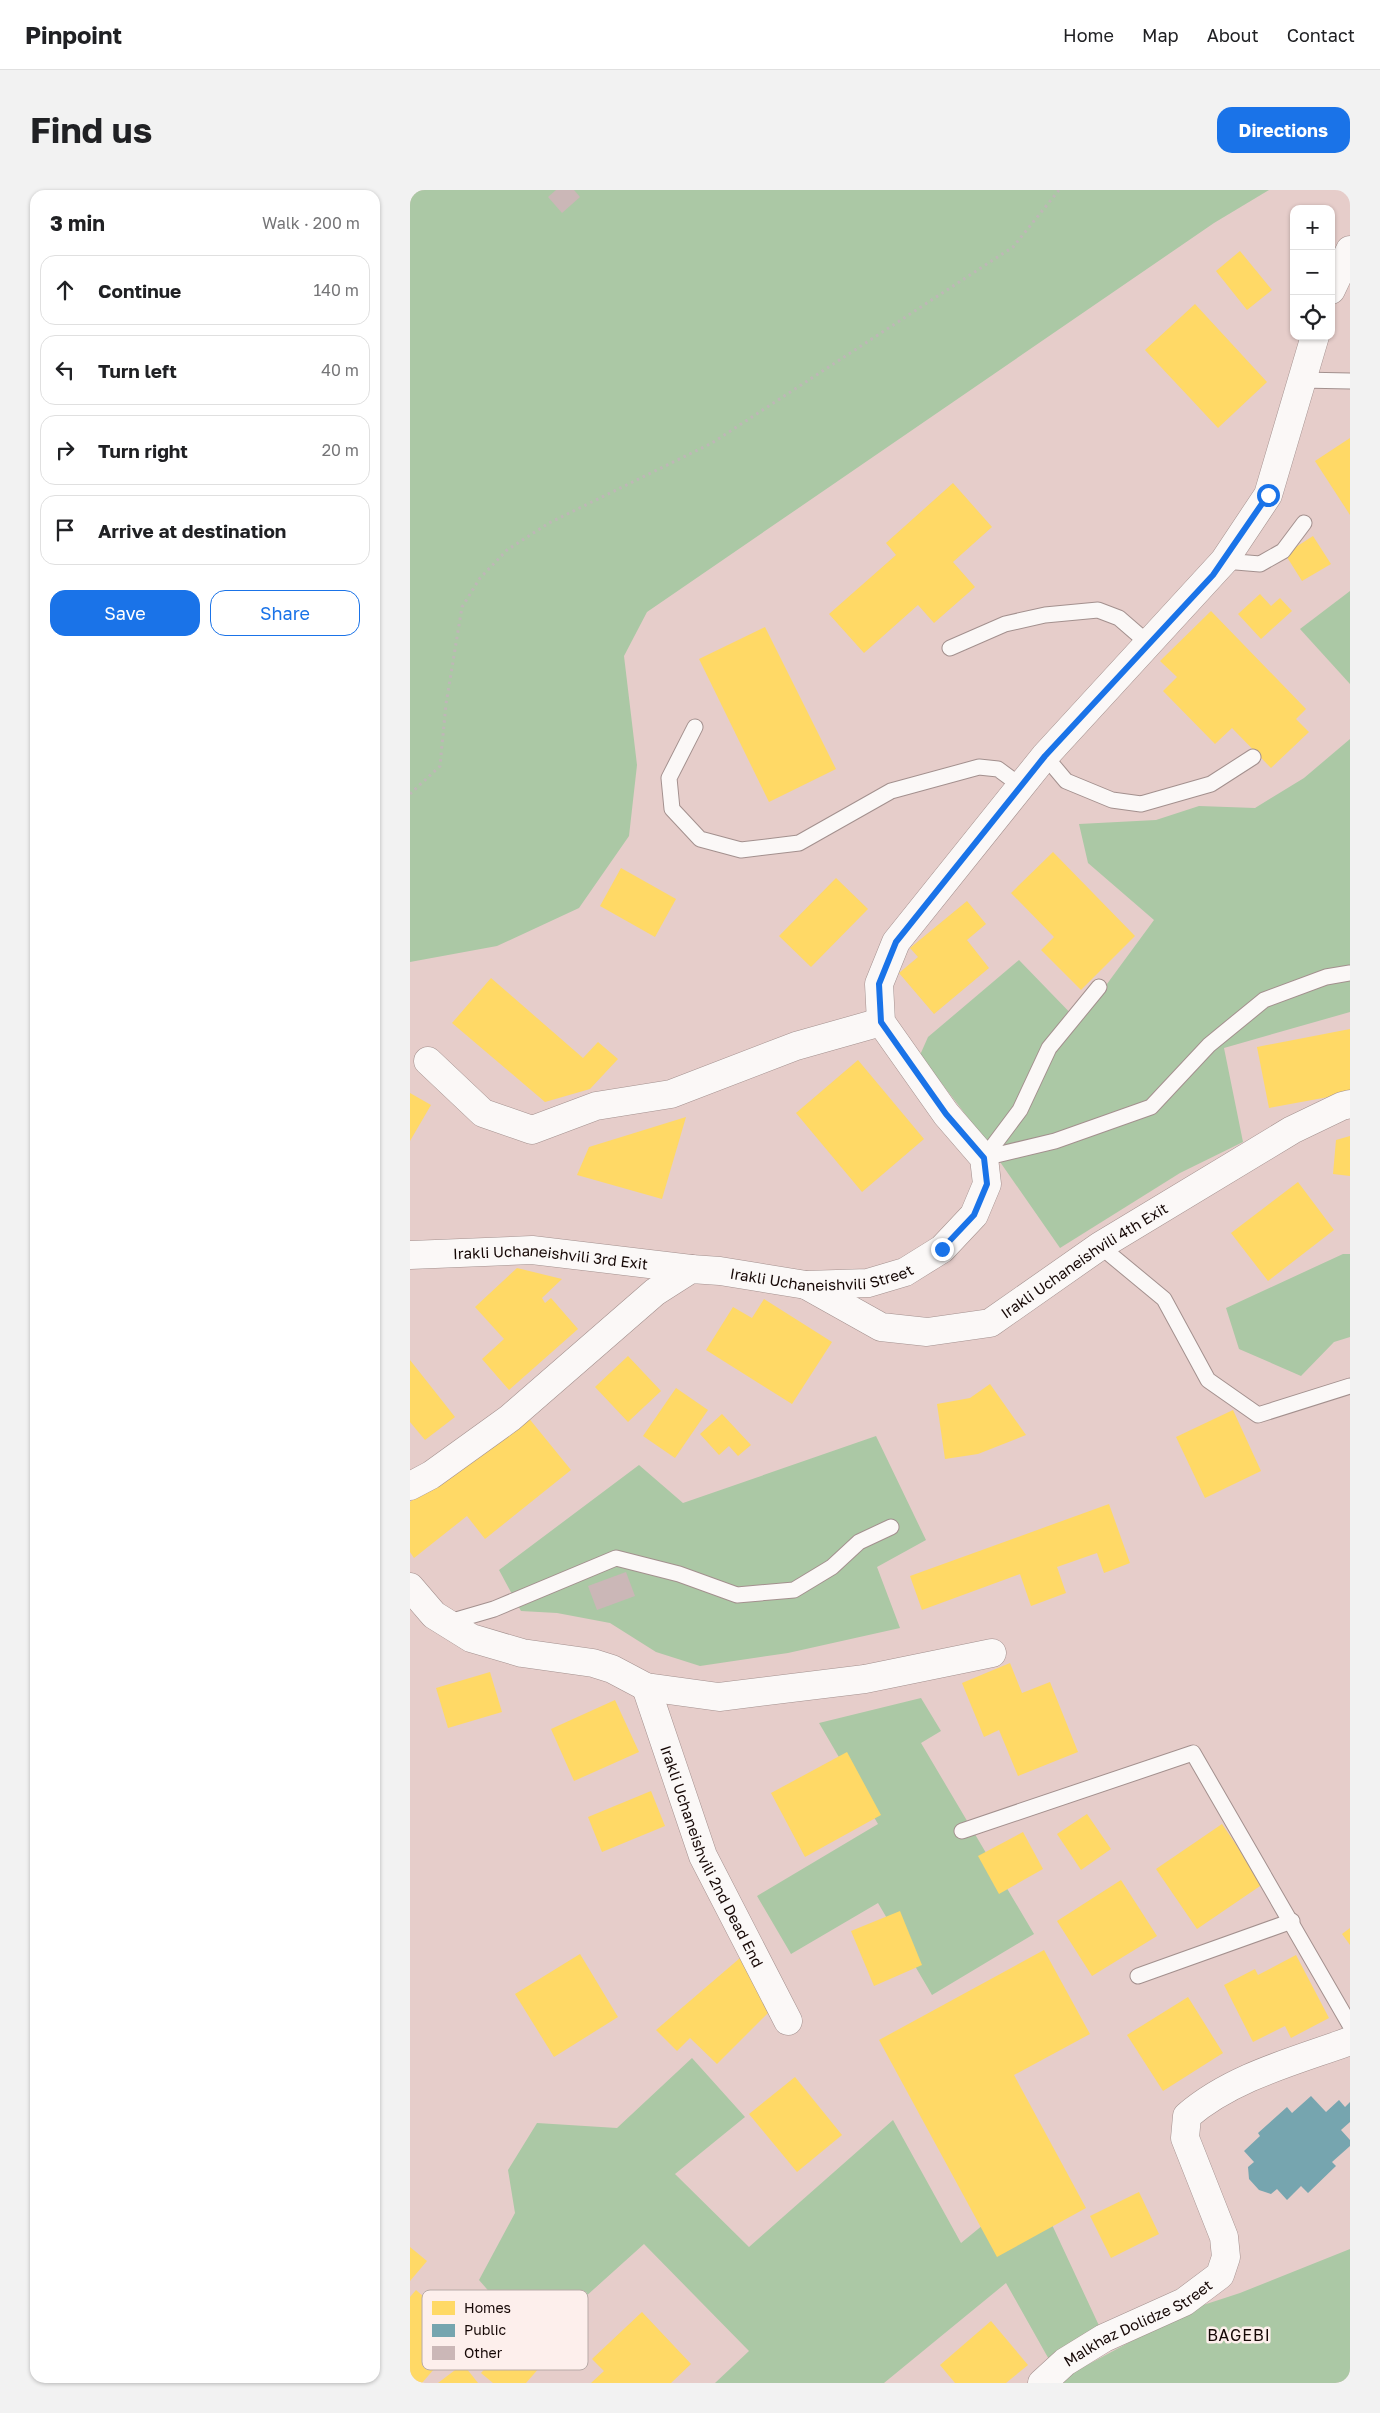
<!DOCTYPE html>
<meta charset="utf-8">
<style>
:root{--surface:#fff;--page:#f2f2f2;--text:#202124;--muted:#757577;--line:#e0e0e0;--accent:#1a73e8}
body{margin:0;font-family:"Golos Text",sans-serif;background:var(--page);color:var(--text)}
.controls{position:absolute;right:15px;top:15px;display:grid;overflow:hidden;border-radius:10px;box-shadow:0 1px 4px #0004}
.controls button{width:45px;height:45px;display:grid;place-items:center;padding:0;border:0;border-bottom:1px solid var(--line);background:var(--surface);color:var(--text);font:25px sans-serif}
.stop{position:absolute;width:15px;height:15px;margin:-11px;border:4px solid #1a73e8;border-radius:50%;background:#fff}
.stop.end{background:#1a73e8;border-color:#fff;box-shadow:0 1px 5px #0008}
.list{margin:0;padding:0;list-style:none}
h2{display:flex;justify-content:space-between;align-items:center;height:65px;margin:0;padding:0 20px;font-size:21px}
h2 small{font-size:16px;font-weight:400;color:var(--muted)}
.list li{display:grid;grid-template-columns:32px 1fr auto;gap:15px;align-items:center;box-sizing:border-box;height:70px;margin:0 10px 10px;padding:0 10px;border:1px solid var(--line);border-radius:15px}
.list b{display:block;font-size:19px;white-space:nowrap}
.list em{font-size:16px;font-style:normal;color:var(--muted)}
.actions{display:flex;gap:10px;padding:15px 20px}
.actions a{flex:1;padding:11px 0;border:1px solid var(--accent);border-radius:15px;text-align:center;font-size:18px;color:var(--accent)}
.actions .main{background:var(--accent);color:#fff}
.icon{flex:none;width:28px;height:28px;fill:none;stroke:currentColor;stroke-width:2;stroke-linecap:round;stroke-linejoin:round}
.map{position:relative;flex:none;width:940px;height:2193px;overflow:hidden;border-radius:15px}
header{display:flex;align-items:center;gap:30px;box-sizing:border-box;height:70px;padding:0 25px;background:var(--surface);border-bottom:1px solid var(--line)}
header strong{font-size:24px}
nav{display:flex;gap:28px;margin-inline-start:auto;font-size:18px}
.intro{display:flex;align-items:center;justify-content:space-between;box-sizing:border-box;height:120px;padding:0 30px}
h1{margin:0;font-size:35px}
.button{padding:12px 22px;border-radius:15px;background:var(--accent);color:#fff;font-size:18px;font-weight:700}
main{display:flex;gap:30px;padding:0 30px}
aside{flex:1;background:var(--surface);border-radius:15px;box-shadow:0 1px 4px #0004}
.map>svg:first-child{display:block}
.green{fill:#abc8a5}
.homes{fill:#ffd966}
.public{fill:#76a5af}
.building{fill:#cbb7b7}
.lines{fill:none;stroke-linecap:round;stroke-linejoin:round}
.service-casing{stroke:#a3908e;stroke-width:17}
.minor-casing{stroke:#a3908e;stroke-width:29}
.tertiary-casing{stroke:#a3908e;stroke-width:29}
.path{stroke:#beb7b6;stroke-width:3;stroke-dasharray:2.5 4;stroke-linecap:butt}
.service{stroke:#fbf8f7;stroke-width:15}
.minor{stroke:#fbf8f7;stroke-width:28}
.tertiary{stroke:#fbf8f7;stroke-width:28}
.route{stroke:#1a73e8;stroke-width:6}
.labels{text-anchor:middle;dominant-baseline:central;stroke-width:5;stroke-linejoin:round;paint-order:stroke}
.street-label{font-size:15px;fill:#160806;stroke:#fdefec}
.neighbourhood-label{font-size:16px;letter-spacing:1px;fill:#160806;stroke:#fdefec}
.key{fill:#fdefec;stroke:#b8aaa7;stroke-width:1}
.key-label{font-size:14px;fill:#160806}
</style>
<header>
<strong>Pinpoint</strong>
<nav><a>Home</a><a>Map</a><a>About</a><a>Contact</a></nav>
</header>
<div class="intro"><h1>Find us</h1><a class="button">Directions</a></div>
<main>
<aside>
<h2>3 min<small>Walk · 200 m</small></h2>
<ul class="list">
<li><svg class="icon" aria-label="ahead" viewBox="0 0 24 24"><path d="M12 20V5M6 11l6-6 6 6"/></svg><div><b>Continue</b></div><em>140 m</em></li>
<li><svg class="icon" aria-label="left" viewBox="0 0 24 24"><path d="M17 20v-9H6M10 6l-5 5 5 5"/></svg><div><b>Turn left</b></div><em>40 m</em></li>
<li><svg class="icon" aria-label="right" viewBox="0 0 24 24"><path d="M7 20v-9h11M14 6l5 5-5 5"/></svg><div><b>Turn right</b></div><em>20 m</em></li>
<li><svg class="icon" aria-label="arrive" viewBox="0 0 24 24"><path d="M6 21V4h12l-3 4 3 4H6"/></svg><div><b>Arrive at destination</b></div></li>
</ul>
<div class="actions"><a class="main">Save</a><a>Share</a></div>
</aside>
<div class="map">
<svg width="940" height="2193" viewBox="0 0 940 2193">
<rect width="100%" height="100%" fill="#e6cdca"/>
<g class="green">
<polygon points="0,0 859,0 804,33 237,422 214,466 227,575 219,646 169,718 87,756 0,772"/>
<polygon points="940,401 940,494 890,439"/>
<polygon points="940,549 940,822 814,858 833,952 770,983 650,1058 572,946 510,865 518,847 609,770 669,832 744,730 678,673 669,634 746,630 789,616 845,618 894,588"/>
<polygon points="933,1064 940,1064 940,1147 924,1152 891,1186 829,1159 816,1118"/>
<polygon points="466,1246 516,1350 467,1377 490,1438 378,1463 290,1476 246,1462 200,1433 147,1423 111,1421 89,1380 229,1275 273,1313"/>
<polygon points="511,1508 531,1541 511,1553 624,1744 522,1805 468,1713 381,1764 347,1706 468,1634 409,1533"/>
<polygon points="282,1868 335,1927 265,1984 339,2057 483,1930 551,2053 623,1994 692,2142 641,2173 596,2093 474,2193 305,2193 339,2161 234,2054 124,2153 69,2090 105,2023 98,1980 127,1933 207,1938"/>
<polygon points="940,2059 940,2193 648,2193 655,2187 781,2119 830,2103"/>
</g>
<g class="homes">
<polygon points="830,61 862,100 837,120 806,81"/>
<polygon points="785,114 857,192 808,238 735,160"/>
<polygon points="940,248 940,325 905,271"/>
<polygon points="543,293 582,337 543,372 565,397 524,433 508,415 454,463 419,424 486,365 476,353"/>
<polygon points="903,346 921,374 892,391 875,364"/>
<polygon points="850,404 861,416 870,408 882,421 851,449 828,424"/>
<polygon points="801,421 896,519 886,529 899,542 861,578 822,538 805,554 753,501 767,487 750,471"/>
<polygon points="355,437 426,579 359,612 289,469"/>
<polygon points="643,662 725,746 671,800 631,760 644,747 601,703"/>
<polygon points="211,678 266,709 245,747 190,716"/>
<polygon points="426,688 458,719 401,777 369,746"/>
<polygon points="557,711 576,734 557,750 579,778 524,824 489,783 508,767 500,758"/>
<polygon points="81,788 173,868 188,852 208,869 180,899 135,912 42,833"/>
<polygon points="940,839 940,903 859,918 847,857"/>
<polygon points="448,870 514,949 452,1002 386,923"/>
<polygon points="0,903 21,915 0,951"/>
<polygon points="276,927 252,1009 167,985 179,957"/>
<polygon points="940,946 940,986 923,984 926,950"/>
<polygon points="888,992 924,1040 858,1091 821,1043"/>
<polygon points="107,1078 152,1089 132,1108 135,1113 141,1108 168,1139 99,1200 72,1169 94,1149 65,1117"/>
<polygon points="354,1109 422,1152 382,1214 296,1160 323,1117 342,1128"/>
<polygon points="218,1166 251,1201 218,1232 185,1197"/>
<polygon points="0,1170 45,1227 15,1250 0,1232"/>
<polygon points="580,1194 616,1245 568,1264 535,1269 527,1214 560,1208"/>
<polygon points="266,1198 298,1220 265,1268 233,1246"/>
<polygon points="823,1220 851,1281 795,1308 766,1247"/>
<polygon points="113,1221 161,1280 75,1349 57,1326 4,1368 0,1362 0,1312"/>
<polygon points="312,1224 341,1255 328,1266 319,1256 309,1265 290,1244"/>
<polygon points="699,1314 720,1373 694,1383 687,1363 647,1377 656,1403 621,1416 610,1384 512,1420 500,1386"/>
<polygon points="600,1473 612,1503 640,1492 668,1562 608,1586 589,1540 574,1547 552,1493"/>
<polygon points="80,1482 92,1522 38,1538 26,1498"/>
<polygon points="205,1510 229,1562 164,1591 141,1539"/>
<polygon points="437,1562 471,1625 395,1667 361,1603"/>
<polygon points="241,1601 255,1636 192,1662 178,1627"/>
<polygon points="677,1624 701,1659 671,1680 647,1644"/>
<polygon points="812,1634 853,1694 787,1739 746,1679"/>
<polygon points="613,1642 633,1679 589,1704 568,1666"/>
<polygon points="711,1690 747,1746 682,1786 647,1731"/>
<polygon points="490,1721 512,1775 464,1796 441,1741"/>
<polygon points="940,1738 940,1755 932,1744"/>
<polygon points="634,1760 680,1844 604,1885 676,2018 587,2067 469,1850"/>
<polygon points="170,1764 208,1827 144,1867 105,1804"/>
<polygon points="886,1765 919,1828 881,1848 875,1836 843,1852 814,1795 845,1779 848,1785"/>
<polygon points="330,1768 362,1819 307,1874 280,1848 267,1861 246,1840"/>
<polygon points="778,1807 813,1863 753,1901 717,1845"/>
<polygon points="385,1887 432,1945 387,1982 339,1924"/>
<polygon points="729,2002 749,2044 701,2068 680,2026"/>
<polygon points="0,2057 17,2071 0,2091"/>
<polygon points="6,2100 55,2143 12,2193 0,2193 0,2107"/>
<polygon points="232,2122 281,2174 261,2193 181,2193 194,2181 182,2169"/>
<polygon points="581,2131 618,2175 596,2193 545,2193 530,2175"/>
<polygon points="100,2150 130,2177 116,2193 83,2193 71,2183"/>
<polygon points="53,2174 68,2193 28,2193"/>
</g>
<polygon class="public" points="901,1906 916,1922 929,1910 935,1917 940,1912 940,1932 931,1940 940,1950 940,1956 922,1972 926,1976 898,2003 891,1996 877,2010 867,1999 861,2004 849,2000 839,1989 838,1977 844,1972 834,1961 850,1946 848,1943 877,1917 882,1923"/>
<g class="building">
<polygon points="146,0 164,0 170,7 152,23 138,7"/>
<polygon points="216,1382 225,1406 187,1420 178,1396"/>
</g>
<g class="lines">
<defs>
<g id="service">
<polyline points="891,190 940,191"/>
<polyline points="814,371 850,374 873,361 894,333"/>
<polyline points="540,458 595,434 635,425 688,420 709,428 739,454"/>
<polyline points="285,537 259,588 262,619 290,649 331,660 389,653 481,601 569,577 588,579 611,596"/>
<polyline points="635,566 656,591 702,610 731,614 801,594 843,567"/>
<polyline points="574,968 645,951 741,917 799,855 854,810 916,787 940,783"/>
<polyline points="574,968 610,920 639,858 689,797"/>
<polyline points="690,1056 754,1109 798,1190 848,1225 940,1196"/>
<polyline points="36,1433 84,1419 206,1368 269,1384 327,1405 384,1400 422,1377 449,1352 481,1337"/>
<polyline points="552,1641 783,1563 940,1835"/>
<polyline points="728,1786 882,1731"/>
</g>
<g id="minor">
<polyline points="18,871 73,923 122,940 186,916 261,904 386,856 471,832"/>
<path id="s1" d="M0,1065L122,1060L281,1079"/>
<path id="s2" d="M396,1095L471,1137L517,1142L580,1133L690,1056L882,940L932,916L940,914"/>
<polyline points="0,1397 24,1425 61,1448 112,1463 183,1473 202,1479 236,1497 309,1507 455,1489 582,1463"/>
<path id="s3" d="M236,1497L293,1666L378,1831"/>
<path id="s4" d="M632,2193L655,2172L694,2148L774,2112L810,2085L816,2067L814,2047L775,1948L777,1926C822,1887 885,1871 940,1851"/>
</g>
<g id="tertiary">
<polyline points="921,100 940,60"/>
<path id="s5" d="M0,1296L21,1285L100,1228L245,1102L281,1079L310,1081L396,1095L458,1093L495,1082L532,1059L564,1025L577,994L574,968L536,924L471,832L469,794L486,752L635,566L814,371L858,305L905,146"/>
</g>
</defs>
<use href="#service" class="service-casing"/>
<use href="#minor" class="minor-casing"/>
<use href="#tertiary" class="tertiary-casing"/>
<polyline class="path" points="0,604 30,576 36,514 52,417 70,388 97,360 139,333 302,253 603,57 649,0"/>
<use href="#service" class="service"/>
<use href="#minor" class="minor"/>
<use href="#tertiary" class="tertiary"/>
</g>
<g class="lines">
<polyline class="route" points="532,1059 564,1025 577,994 574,968 536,924 471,832 469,794 486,752 635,566 803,385 858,305"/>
</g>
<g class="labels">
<g class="street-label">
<text stroke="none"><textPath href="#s1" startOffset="141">Irakli Uchaneishvili 3rd Exit</textPath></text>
<text stroke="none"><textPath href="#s2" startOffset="309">Irakli Uchaneishvili 4th Exit</textPath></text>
<text stroke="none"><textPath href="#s5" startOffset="488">Irakli Uchaneishvili Street</textPath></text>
<text stroke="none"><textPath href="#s3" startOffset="182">Irakli Uchaneishvili 2nd Dead End</textPath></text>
<text stroke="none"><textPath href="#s4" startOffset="114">Malkhaz Dolidze Street</textPath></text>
</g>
<g class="neighbourhood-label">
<text x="829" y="2145">BAGEBI</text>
</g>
</g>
<rect x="12" y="2100" width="166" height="80" rx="8" class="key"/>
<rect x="22" y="2111" width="23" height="14" fill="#ffd966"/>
<rect x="22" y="2134" width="23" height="13" fill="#76a5af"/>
<rect x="22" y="2156" width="23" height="14" fill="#cbb7b7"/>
<g class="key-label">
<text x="54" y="2123">Homes</text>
<text x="54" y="2145">Public</text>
<text x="54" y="2168">Other</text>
</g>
</svg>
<div class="controls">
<button>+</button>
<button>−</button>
<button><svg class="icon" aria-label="locate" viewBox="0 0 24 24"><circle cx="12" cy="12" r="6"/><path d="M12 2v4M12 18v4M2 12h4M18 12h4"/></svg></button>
</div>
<div class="stop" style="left:858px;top:305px"></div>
<div class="stop end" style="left:532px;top:1059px"></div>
</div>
</main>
